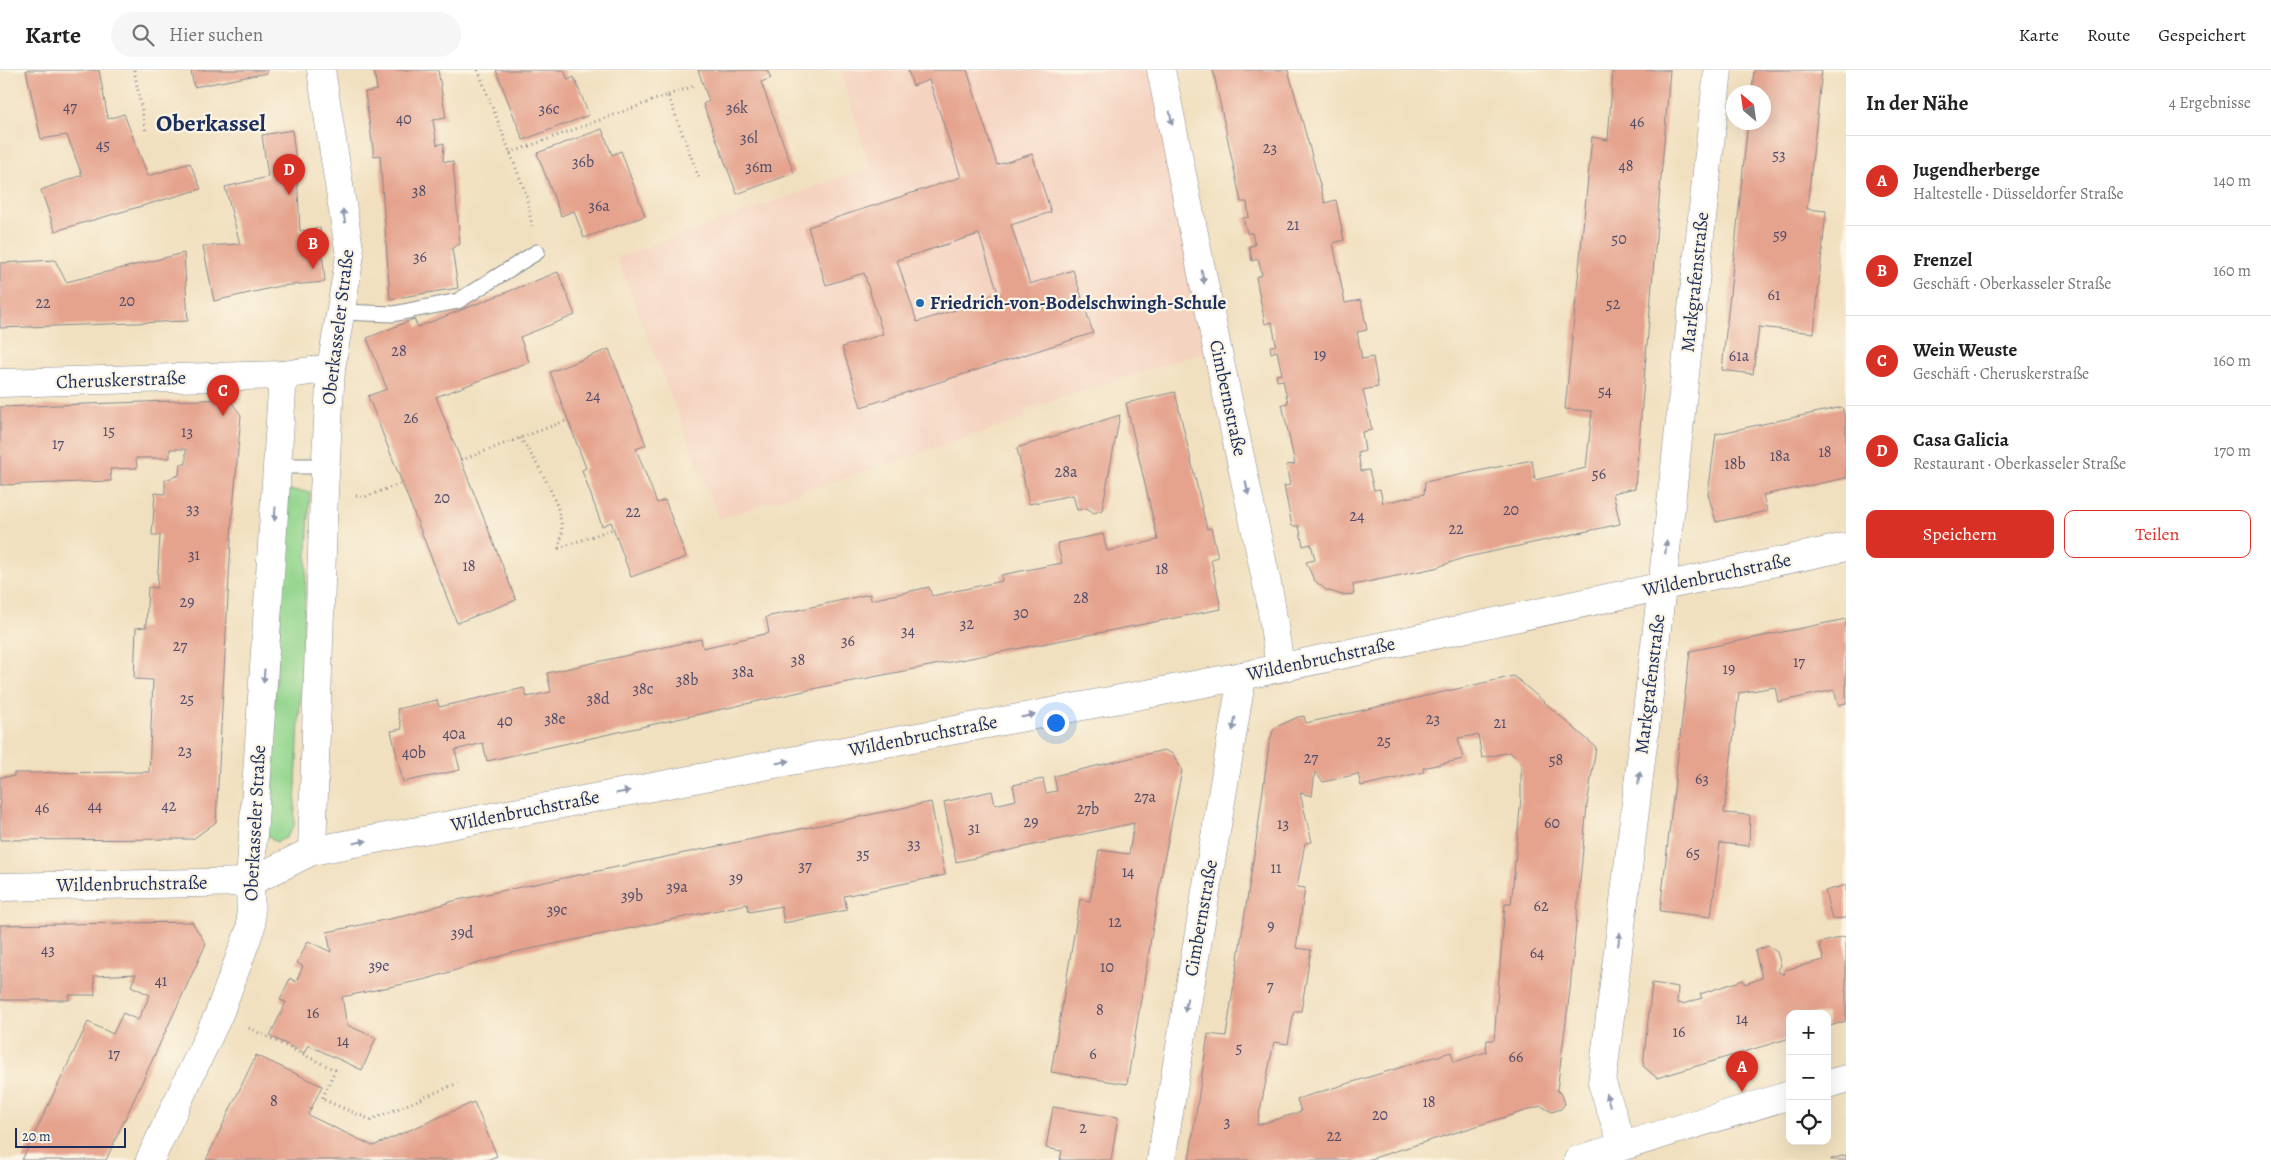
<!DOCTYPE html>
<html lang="de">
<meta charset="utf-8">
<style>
:root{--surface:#fff;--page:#f6f6f6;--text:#222;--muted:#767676;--line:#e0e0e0;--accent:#d93025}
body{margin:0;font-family:Alegreya,serif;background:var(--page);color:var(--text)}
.controls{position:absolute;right:15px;bottom:15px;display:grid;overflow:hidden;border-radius:10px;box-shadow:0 5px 20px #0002}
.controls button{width:45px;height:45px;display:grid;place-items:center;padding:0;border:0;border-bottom:1px solid var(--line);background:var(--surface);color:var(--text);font:25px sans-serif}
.compass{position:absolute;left:1726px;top:15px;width:45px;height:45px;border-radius:50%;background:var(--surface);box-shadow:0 5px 20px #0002;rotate:331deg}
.scale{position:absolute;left:15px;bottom:12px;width:111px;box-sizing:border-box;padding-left:5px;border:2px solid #1b2f5e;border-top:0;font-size:14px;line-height:18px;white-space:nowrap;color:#1b2f5e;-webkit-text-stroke:4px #fcf5e5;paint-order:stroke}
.you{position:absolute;left:1055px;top:652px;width:18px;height:18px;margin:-12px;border:4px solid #fff;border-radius:50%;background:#1a73e8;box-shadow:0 0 0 8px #1a73e833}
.badge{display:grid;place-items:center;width:32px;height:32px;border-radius:50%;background:var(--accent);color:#fff;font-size:16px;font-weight:700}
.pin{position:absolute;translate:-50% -41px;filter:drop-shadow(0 1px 2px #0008)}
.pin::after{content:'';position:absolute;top:26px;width:18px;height:15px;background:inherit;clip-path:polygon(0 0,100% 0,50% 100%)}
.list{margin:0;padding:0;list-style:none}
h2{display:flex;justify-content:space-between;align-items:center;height:65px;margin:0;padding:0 20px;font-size:21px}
h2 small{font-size:16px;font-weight:400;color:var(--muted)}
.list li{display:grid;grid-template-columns:32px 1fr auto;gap:15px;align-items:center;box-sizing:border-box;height:90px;padding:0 20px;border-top:1px solid var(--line)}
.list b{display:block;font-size:19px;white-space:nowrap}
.list p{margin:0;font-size:16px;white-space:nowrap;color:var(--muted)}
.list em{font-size:16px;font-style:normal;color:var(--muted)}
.actions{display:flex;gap:10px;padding:15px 20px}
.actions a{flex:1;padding:11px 0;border:1px solid var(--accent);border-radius:10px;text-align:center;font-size:18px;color:var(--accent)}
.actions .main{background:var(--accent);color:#fff}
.icon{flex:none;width:28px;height:28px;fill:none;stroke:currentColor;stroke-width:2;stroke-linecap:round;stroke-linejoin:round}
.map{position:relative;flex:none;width:1846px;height:1090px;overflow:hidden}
header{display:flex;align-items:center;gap:30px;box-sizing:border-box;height:70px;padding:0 25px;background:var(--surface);border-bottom:1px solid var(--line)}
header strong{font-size:24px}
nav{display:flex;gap:28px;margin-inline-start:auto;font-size:18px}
.search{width:350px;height:45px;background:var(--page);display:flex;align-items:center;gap:12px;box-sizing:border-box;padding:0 18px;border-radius:28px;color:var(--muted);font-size:19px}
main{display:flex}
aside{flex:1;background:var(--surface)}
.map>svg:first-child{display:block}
.built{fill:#f5d3c1}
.green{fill:#93d58d;stroke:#578276}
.building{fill:#e5a38d;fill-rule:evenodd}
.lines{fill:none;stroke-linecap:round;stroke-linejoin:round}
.lane-casing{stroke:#86888e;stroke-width:17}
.street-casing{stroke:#86888e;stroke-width:29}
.secondary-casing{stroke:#86888e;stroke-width:29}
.path{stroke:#86888e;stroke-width:3;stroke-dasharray:1 4;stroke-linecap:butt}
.lane{stroke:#fff;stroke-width:15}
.street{stroke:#fff;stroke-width:28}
.secondary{stroke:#fff;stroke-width:28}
.oneway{fill:#8d97ae}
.poi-dot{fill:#1f6fb2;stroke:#fcf5e5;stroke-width:2}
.labels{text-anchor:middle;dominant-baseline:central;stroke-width:4.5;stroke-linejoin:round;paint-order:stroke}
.number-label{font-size:16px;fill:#4e4c6a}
.street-label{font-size:19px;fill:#1b2f5e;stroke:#fcf5e5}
.poi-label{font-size:19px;font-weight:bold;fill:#1b2f5e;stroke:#fcf5e5;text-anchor:start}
.district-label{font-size:24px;font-weight:bold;fill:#1b2f5e;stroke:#fcf5e5}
</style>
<header>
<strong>Karte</strong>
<div class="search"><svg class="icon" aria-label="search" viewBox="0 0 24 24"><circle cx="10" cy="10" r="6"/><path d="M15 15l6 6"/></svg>Hier suchen</div>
<nav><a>Karte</a><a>Route</a><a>Gespeichert</a></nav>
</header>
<main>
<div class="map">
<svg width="1846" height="1090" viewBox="0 0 1846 1090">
<rect width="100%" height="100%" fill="#fcf5e5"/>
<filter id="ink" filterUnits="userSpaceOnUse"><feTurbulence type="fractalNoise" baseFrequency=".02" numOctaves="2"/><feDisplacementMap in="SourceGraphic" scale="10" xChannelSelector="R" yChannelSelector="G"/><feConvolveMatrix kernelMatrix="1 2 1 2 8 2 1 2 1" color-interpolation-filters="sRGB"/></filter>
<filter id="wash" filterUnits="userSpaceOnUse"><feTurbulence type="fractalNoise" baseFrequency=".0096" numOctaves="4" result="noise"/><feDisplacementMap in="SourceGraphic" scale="20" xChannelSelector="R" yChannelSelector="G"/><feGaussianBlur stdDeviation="1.12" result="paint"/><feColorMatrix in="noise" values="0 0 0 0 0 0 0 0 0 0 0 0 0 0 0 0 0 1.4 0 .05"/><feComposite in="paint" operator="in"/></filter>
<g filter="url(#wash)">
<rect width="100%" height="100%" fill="#f1e0bf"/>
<polygon class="built" points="840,0 1149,0 1217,278 1024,340 1025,349 719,449 617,188 870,97"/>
<polygon class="green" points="288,420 310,422 294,756 286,768 276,772 266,765"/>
<g id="blocks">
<g class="building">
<polygon points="26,0 99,0 108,49 124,44 148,106 190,93 201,119 55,161 41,120 82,105 67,65 41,69"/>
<polygon points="191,0 267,0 267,3 194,17"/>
<polygon points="374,0 438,0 446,48 433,50 437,75 444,73 443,91 453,92 460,174 452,178 458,218 390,229 380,85 374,86 365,22 377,20"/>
<polygon points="496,0 564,0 568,10 574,7 589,45 523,70"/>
<polygon points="698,0 767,0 771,8 761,12 794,103 737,124 703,34 709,31"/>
<path d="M908,0H967L997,95L1032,84L1051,142L1011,155L1030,214L1073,200L1093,263L861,337L842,277L883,264L864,203L826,215L808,157L961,107L929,10L913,16ZM979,164L999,226L917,252L897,190Z"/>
<polygon points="1213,0 1288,0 1325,133 1336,130 1344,170 1333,173 1345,233 1361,230 1367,260 1357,262 1362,289 1373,287 1378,317 1363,320 1372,360 1362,362 1365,381 1358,383 1361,401 1369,400 1374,420 1380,419 1383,433 1424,424 1425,412 1532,390 1535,410 1586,398 1592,341 1565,339 1592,67 1608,70 1613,0 1670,0 1635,418 1613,423 1620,454 1463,488 1435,498 1353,515 1354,524 1342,525 1326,520 1314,510 1306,492 1315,490 1311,474 1303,476 1299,456 1292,456 1284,416 1290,415 1286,395 1295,394 1282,334 1288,333 1283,310 1277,311 1276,305 1282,304 1277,281 1271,283 1270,276 1276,275 1272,252 1265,254 1256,207 1262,205 1258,189 1252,191 1249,176 1255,175 1252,163 1247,163 1243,148 1249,147 1247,132 1241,132"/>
<polygon points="1754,0 1822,0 1807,139 1826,141 1814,263 1759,257 1753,304 1722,300 1748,52 1764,52 1764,22 1752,22"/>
<polygon points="602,59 612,85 621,81 645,146 584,168 574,141 561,146 537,83"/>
<polygon points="292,60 297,101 300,161 320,158 325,212 280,216 214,231 203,176 240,174 225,117 268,107 262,65"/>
<polygon points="184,183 188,251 0,258 0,193 55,190 66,212"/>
<polygon points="558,202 575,245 520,267 529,292 436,327 516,530 457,553 368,326 387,319 367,268 414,249 418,257"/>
<polygon points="609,279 646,375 636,379 657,433 665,430 686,487 631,507 611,452 602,456 582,400 586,398 550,302"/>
<polygon points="1175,322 1207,459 1211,458 1218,487 1211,489 1221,539 827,616 487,691 483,673 455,680 460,700 403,712 391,661 402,659 397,639 437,630 439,637 524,618 527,627 551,622 547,603 701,569 703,578 769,563 766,547 870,524 871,530 929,517 932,526 1002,511 1001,505 1062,493 1057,473 1103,464 1107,481 1158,470 1126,333"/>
<polygon points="229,329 241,345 232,451 216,752 193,769 0,770 0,707 14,706 14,703 149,702 153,610 134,609 136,558 146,557 148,517 157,518 160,465 152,465 155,423 165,424 165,410 179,405 180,394 186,394 186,379 170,379 170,388 136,388 137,398 110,399 111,411 0,415 0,337"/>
<polygon points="1842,337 1846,350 1846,408 1763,425 1767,441 1716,452 1708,424 1716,364"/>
<polygon points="1120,345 1102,440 1094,443 1087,438 1077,440 1073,425 1029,434 1017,378"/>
<polygon points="1846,549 1846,633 1838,635 1834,620 1778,632 1775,617 1739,623 1724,743 1750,745 1749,776 1720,773 1711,847 1660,841 1690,581"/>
<path d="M1514,606L1596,677L1587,735L1570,920L1557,1020L1562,1025L1565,1034L1561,1039L1552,1042L1541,1036L1367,1090H1189L1208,964L1226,966L1257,765L1269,674L1273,661L1276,657L1298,647L1304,646L1306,653ZM1478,665L1482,688L1510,682L1521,693V728L1514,804L1511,834H1505L1494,970H1487L1486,982L1454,992L1451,982L1297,1029L1301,1042L1257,1055L1274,972L1288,974L1294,941H1301L1311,880L1296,878L1305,818L1297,817L1305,773L1312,772L1300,723L1312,726L1315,702L1323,712L1358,704L1361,716L1424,702L1423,698L1463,689L1458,668Z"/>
<polygon points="1164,680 1173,684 1182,700 1164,790 1127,1014 1051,1002 1080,829 1090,831 1099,780 1129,784 1134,753 956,792 944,732 992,721 995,735 1016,730 1013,715 1043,709 1046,723 1057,721 1054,706"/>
<polygon points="931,732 945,805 844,826 847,840 784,853 781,836 749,842 747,834 511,883 427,909 342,927 347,955 376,968 362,1000 308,975 304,983 270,966 286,932 280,930 290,908 296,912 303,896 297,893 308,871 331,882 327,862 413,844 453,831"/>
<polygon points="1846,815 1846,848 1832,849 1825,821"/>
<polygon points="192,852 206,874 106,1090 22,1090 88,952 113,964 123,943 138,950 150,925 131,916 136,904 94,906 95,925 69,925 69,930 0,930 0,855"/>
<polygon points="1846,866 1846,951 1827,957 1827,944 1790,944 1790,968 1657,1008 1643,996 1652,913 1678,917 1677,933 1683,934 1702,928 1700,924 1743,910 1745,914 1762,908 1755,881 1768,876 1777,882 1781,895 1778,901 1784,905 1785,900 1824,890 1819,873"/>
<polygon points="256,985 322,1016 308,1045 373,1076 474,1032 497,1086 487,1090 206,1090"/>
<polygon points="1053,1037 1118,1047 1111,1090 1060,1090 1062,1081 1046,1078"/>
<polygon points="1846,1085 1846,1090 1831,1090 1831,1089"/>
</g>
</g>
</g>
<g filter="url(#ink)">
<use href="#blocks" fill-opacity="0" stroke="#86888e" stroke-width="1"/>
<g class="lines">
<defs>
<g id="lane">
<polyline points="340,242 393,244 458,231 537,182"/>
<polyline points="278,396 325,396"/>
</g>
<g id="street">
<polyline points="1161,0 1217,278 1270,528 1280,597"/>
<polyline points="0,313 283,305 331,298"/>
<polyline points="312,781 324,422 331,298 350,185 321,0"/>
<polyline points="0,817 250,812 312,781 1242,606 1846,477"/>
<polyline points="1623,1076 1602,1013 1662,517 1718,0"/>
<polyline points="150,1090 219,944 251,857 250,812 283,305"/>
<polyline points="1161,1090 1242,606"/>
</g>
<g id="secondary">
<polyline points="1827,1014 1846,1009"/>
<polyline points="1578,1090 1790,1025"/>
</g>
</defs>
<use href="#lane" class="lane-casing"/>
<use href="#street" class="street-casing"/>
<use href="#secondary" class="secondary-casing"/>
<g class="path">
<polyline points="134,0 146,62"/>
<polyline points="478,0 526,124 532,156"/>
<polyline points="668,25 694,16"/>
<polyline points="510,83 668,25 699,108"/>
<path d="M520,368C537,392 562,433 562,463C562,467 560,473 559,478L613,459"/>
<polyline points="461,390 568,350"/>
<polyline points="356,426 365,427 402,413"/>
<polyline points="249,958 335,1000 322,1029 371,1050 458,1013"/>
</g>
<use href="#lane" class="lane"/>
<use href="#street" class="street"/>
<use href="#secondary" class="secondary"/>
</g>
<defs><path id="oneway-solid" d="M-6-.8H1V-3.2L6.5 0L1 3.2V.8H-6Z" transform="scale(1.25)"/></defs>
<g class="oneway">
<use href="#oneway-solid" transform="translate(1171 48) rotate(79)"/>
<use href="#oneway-solid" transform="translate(344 146) rotate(-99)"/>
<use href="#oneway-solid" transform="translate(1203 207) rotate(79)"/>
<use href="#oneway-solid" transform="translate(1247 418) rotate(78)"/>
<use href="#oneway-solid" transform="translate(275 444) rotate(94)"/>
<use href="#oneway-solid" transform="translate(1666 477) rotate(-84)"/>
<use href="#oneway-solid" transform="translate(264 606) rotate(94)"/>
<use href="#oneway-solid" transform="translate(1028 646) rotate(-11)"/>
<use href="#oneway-solid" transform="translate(1234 654) rotate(100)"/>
<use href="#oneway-solid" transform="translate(783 692) rotate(-11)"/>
<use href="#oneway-solid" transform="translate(1639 708) rotate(-83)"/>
<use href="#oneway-solid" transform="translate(623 722) rotate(-11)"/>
<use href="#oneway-solid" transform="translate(360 772) rotate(-11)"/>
<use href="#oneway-solid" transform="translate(1619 869) rotate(-83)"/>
<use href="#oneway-solid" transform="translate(1186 935) rotate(100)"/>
<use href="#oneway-solid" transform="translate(1608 1030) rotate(-108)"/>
</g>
</g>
<circle class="poi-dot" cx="920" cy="233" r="5"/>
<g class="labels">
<g class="number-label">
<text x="70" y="37">47</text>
<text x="737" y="38">36k</text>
<text x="549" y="39">36c</text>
<text x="404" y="49">40</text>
<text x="1637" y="52">46</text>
<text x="749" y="68">36l</text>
<text x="103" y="75">45</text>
<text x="1270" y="78">23</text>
<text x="1779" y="85">53</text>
<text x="583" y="92">36b</text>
<text x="1626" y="96">48</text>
<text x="759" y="97">36m</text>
<text x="419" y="121">38</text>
<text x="599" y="136">36a</text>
<text x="1293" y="155">21</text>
<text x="1780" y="165">59</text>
<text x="1619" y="169">50</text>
<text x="420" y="187">36</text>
<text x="1774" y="225">61</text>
<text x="127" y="231">20</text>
<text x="43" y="233">22</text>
<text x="1613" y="234">52</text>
<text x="399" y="281">28</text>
<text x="1320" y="285">19</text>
<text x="1739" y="286">61a</text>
<text x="1605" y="321">54</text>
<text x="593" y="326">24</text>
<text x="411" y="348">26</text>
<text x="109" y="361">15</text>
<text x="187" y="362">13</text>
<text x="58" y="374">17</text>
<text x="1825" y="382">18</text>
<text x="1780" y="386">18a</text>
<text x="1735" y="394">18b</text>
<text x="1066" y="402">28a</text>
<text x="1599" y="404">56</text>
<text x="442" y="428">20</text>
<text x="193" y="439">33</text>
<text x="1511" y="440">20</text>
<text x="633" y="442">22</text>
<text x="1357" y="446">24</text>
<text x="1456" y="459">22</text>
<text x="194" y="485">31</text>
<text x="469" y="496">18</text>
<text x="1162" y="499">18</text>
<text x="1081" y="528">28</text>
<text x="187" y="532">29</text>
<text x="1021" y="543">30</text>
<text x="967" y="554">32</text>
<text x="908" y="561">34</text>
<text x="848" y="571">36</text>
<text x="180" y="576">27</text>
<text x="798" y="590">38</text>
<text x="1799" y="592">17</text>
<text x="1729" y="599">19</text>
<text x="743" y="602">38a</text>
<text x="687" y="610">38b</text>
<text x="643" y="619">38c</text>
<text x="187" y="629">25</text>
<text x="598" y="629">38d</text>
<text x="555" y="649">38e</text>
<text x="1433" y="649">23</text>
<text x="505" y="651">40</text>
<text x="1500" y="653">21</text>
<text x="454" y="664">40a</text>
<text x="1384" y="671">25</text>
<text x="185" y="681">23</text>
<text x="414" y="683">40b</text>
<text x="1311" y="688">27</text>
<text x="1556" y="690">58</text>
<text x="1702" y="709">63</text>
<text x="1145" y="727">27a</text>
<text x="95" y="736">44</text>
<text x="169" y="736">42</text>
<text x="42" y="738">46</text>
<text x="1088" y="739">27b</text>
<text x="1031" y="752">29</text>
<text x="1552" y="753">60</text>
<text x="1283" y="754">13</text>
<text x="974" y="758">31</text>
<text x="914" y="774">33</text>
<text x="1693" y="783">65</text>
<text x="863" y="784">35</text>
<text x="805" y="796">37</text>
<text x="1276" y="798">11</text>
<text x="1128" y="802">14</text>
<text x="736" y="808">39</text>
<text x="677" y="817">39a</text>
<text x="632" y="826">39b</text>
<text x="1541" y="836">62</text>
<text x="557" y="840">39c</text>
<text x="1115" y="852">12</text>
<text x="1271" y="856">9</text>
<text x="462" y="863">39d</text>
<text x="48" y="880">43</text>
<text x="1537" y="883">64</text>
<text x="379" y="896">39e</text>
<text x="1107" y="897">10</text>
<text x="161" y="911">41</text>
<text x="1270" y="916">7</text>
<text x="1100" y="940">8</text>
<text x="313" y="943">16</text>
<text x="1742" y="949">14</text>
<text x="1679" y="962">16</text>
<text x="343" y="971">14</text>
<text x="1239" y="978">5</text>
<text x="114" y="984">17</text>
<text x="1093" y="984">6</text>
<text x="1516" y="987">66</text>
<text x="274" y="1031">8</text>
<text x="1429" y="1032">18</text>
<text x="1380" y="1045">20</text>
<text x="1227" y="1052">3</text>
<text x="1083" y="1058">2</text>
<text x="1334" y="1066">22</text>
</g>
<g class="street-label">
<text transform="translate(1695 212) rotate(-84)">Markgrafenstraße</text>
<text transform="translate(338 257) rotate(-83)">Oberkasseler Straße</text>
<text transform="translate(121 310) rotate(-2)">Cheruskerstraße</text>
<text transform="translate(1228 328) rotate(78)">Cimbernstraße</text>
<text transform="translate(1717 505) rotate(-12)">Wildenbruchstraße</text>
<text transform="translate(1321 589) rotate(-12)">Wildenbruchstraße</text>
<text transform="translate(1650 614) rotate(-83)">Markgrafenstraße</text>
<text transform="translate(923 666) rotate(-11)">Wildenbruchstraße</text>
<text transform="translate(525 741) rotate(-11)">Wildenbruchstraße</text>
<text transform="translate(255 753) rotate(-87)">Oberkasseler Straße</text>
<text transform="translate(132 814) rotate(-1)">Wildenbruchstraße</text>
<text transform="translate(1201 848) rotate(-80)">Cimbernstraße</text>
</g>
<g class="poi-label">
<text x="930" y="233">Friedrich-von-Bodelschwingh-Schule</text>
</g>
<g class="district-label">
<text x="211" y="53">Oberkassel</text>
</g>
</g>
</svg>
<div class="controls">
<button>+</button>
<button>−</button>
<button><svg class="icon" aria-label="locate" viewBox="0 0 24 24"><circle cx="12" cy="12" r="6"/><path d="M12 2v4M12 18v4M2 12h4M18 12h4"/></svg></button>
</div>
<svg class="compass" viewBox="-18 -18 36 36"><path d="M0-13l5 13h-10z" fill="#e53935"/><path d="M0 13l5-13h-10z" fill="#767676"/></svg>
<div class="scale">20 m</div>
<div class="you"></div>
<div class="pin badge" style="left:1742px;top:1022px">A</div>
<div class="pin badge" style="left:313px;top:199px">B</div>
<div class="pin badge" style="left:223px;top:346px">C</div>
<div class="pin badge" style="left:289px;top:125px">D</div>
</div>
<aside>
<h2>In der Nähe<small>4 Ergebnisse</small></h2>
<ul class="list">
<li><span class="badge">A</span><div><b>Jugendherberge</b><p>Haltestelle · Düsseldorfer Straße</p></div><em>140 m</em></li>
<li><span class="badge">B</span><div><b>Frenzel</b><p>Geschäft · Oberkasseler Straße</p></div><em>160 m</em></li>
<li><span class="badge">C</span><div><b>Wein Weuste</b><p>Geschäft · Cheruskerstraße</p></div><em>160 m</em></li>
<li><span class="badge">D</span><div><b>Casa Galicia</b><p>Restaurant · Oberkasseler Straße</p></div><em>170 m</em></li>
</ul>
<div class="actions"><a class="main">Speichern</a><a>Teilen</a></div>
</aside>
</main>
